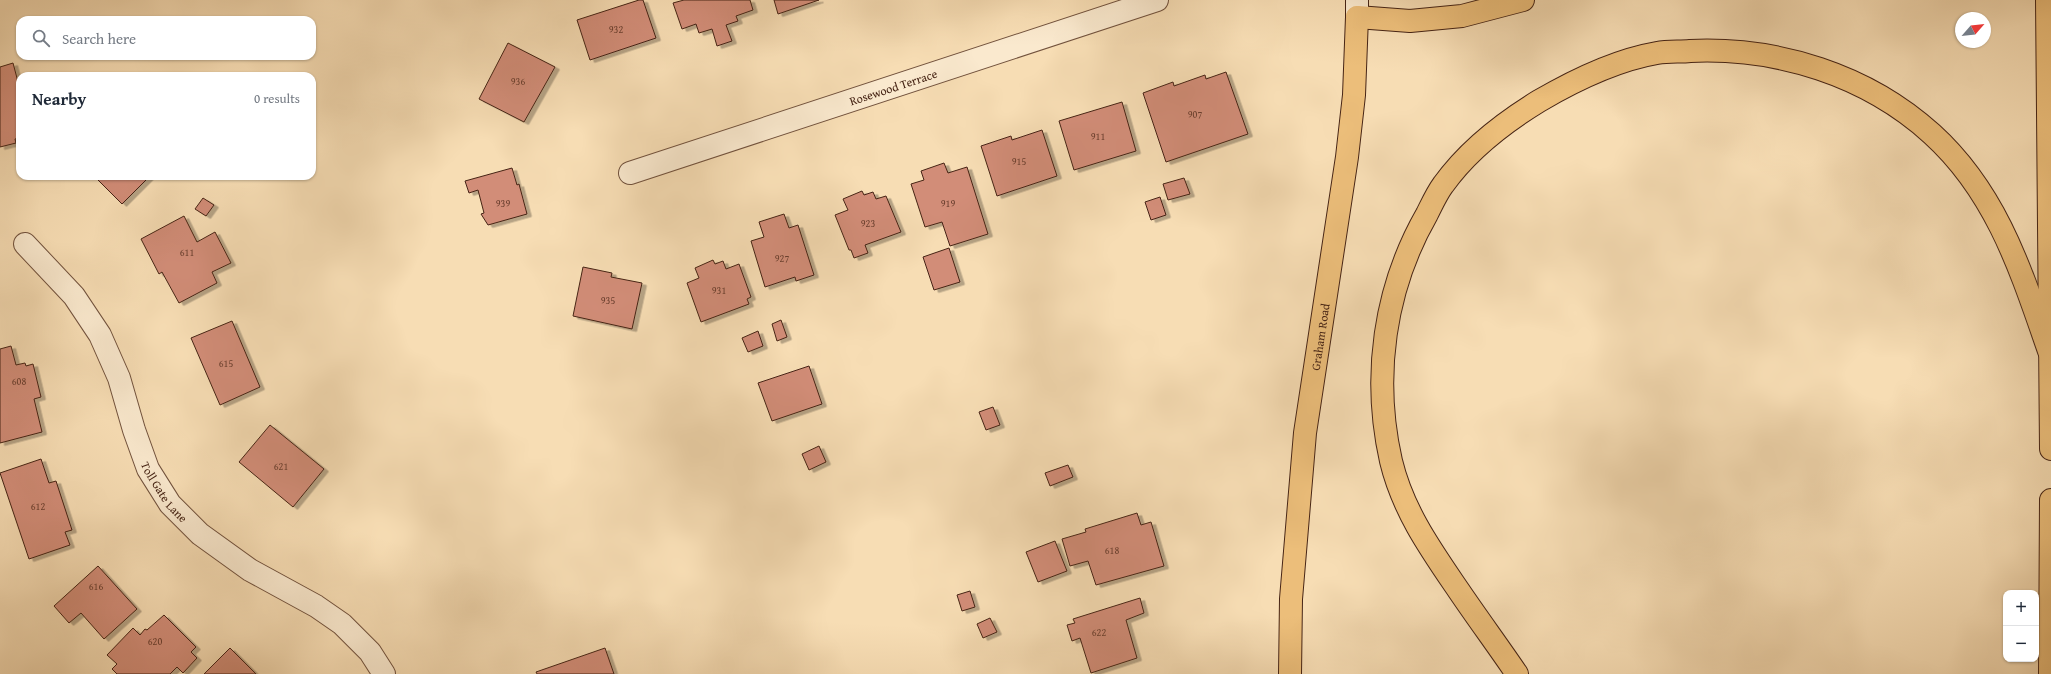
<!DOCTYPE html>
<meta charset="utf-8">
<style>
:root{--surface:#fff;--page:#f6f6f7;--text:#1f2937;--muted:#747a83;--line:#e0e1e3}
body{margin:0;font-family:"Gentium Book Plus",serif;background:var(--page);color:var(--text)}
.controls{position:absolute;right:12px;bottom:12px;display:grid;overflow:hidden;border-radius:8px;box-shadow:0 1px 3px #0004}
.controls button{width:36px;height:36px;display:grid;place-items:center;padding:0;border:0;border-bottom:1px solid var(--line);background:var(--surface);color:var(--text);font:20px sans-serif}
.compass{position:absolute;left:1955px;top:12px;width:36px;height:36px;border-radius:50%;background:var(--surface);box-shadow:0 1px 3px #0004;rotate:62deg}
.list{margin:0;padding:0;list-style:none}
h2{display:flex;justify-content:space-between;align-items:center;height:52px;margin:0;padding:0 16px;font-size:17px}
h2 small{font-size:13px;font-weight:400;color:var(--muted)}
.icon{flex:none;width:22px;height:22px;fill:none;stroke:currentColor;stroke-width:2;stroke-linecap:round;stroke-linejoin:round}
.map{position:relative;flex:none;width:2051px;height:674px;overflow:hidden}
.search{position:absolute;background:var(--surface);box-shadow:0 1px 3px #0004;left:16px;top:16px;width:300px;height:44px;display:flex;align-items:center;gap:10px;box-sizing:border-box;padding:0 14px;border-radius:12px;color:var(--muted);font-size:15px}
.panel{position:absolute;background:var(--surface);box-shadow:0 1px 3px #0004;left:16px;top:72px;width:300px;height:108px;border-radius:12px}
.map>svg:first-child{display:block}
.building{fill:#d28d78;stroke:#462415;filter:url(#shadow)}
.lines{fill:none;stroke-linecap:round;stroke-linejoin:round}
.street-casing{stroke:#72523d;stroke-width:24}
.secondary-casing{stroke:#462415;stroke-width:24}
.primary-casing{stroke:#462415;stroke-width:24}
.highway-casing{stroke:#462415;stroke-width:24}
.street{stroke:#fae9ce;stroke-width:22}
.secondary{stroke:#fae9ce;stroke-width:22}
.primary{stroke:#ecbe7a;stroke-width:22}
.highway{stroke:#ecbe7a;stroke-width:22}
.labels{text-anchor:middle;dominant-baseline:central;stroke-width:3.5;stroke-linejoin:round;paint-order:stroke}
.number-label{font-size:10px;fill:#693e2e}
.street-label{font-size:12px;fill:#462415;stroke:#fae9ce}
</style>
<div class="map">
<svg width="2051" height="674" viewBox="0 0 2051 674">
<defs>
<filter id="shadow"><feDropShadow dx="4.5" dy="2.5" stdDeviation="0" flood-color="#0004"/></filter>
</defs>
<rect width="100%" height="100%" fill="#f7ddb4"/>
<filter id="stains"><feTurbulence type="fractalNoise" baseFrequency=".005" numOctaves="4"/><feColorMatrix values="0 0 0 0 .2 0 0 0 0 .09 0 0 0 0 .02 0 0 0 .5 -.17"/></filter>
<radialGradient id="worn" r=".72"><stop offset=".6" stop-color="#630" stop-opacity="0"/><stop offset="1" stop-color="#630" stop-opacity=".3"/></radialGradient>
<g class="building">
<polygon points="639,0 643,0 656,38 590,60 577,20"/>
<polygon points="684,0 750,0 753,10 736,16 738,21 726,25 732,41 717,46 712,29 699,33 696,24 682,29 673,3"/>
<polygon points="774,0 819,0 778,14"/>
<polygon points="508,43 555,67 524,122 479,99"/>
<polygon points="13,63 18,82 20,82 20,138 15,139 16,143 0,147 0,67"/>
<polygon points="1226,72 1248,134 1166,162 1143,93 1173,82 1174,86 1205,75 1206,79"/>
<polygon points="1122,102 1136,151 1074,170 1059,121"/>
<polygon points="1042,130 1057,176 997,196 981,146 1011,136 1012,140"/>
<polygon points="944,163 948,173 967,167 988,234 950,246 942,222 925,227 911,184 924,180 921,171"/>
<polygon points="512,168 517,185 519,184 527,214 488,225 481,214 484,213 478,190 469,193 465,181"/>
<polygon points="94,176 150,176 122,204"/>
<polygon points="1184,178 1190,194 1168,200 1163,184"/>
<polygon points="862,191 864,195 873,192 876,199 886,196 901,232 865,245 868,253 854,258 851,250 849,250 835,215 848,210 843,199"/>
<polygon points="1160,197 1166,215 1151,220 1145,202"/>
<polygon points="203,198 214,205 206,216 195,209"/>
<polygon points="784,214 789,228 798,225 814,275 796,281 795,277 765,287 751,241 764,237 759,222"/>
<polygon points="184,216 197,242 215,232 231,263 212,272 217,283 179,303 162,272 159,274 141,239"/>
<polygon points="949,248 960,282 934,290 923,257"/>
<polygon points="713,260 715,264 723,261 726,269 739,264 751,297 747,299 749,304 701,322 687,283 699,278 695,268"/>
<polygon points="583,267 612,273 611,277 642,283 632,329 573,316"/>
<polygon points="781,320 787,337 777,341 772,324"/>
<polygon points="232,321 260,387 220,405 191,338"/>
<polygon points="758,331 763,346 748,352 742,338"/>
<polygon points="11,346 16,365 25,363 26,366 33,364 41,397 34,399 42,432 0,443 0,349"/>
<polygon points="809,366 822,404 772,421 758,383"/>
<polygon points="993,407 1000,425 986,430 979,412"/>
<polygon points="270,425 324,469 293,507 239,462"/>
<polygon points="819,446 826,462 809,470 802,454"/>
<polygon points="41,459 49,483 56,481 72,530 65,532 70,545 29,559 0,473"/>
<polygon points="1068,465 1073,477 1050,486 1045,473"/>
<polygon points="1137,513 1141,525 1151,522 1164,566 1096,585 1088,561 1070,566 1062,539 1086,532 1085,529"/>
<polygon points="1055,541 1067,571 1038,582 1026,552"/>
<polygon points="98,566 137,609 104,639 81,613 69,623 54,606"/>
<polygon points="970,591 975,607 962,611 957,595"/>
<polygon points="1140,598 1144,613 1126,620 1137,658 1091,673 1080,638 1072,641 1067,625 1075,623 1073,619"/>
<polygon points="164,615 196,647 191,652 197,658 183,673 177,667 170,674 117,674 112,669 117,664 107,655 133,628 140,635 145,629 147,630"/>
<polygon points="990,618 997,632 983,638 977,624"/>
<polygon points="230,648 256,674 204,674"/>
<polygon points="605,648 614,674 537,674 536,672"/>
</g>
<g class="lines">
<defs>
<g id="street">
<path id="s1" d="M630,173L1157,0"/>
<path id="s2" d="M25,244L74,296L100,335L119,378L134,430L148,469L170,504L200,534L250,570L316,606L342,624L370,652L384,674"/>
</g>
<polyline id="secondary" points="1357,0 1357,17"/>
<g id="primary">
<path id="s3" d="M1290,674L1291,599L1305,433L1347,157L1354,95L1357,17"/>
</g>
<g id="highway">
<polyline points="2047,0 2051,449"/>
<polyline points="1357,17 1410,21 1462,16 1523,0"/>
<path d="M1517,674C1498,646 1478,619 1459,591C1431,550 1403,511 1391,461C1372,377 1384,289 1427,214C1432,204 1437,193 1443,185C1468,150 1503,123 1539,101C1575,80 1616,60 1657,53C1668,51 1680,52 1690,51C1778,47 1867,75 1932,134C1997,193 2021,271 2049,351"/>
<polyline points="2050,674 2051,500"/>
</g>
</defs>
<use href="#street" class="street-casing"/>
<use href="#secondary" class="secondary-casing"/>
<use href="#primary" class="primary-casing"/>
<use href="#highway" class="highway-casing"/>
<use href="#street" class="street"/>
<use href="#secondary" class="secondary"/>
<use href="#primary" class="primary"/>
<use href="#highway" class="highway"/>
</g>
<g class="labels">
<g class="number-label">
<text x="616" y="29">932</text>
<text x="518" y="81">936</text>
<text x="1195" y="114">907</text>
<text x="1098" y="136">911</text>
<text x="1019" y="161">915</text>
<text x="503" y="203">939</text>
<text x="948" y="203">919</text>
<text x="868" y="223">923</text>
<text x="187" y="252">611</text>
<text x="782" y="258">927</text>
<text x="719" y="290">931</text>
<text x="608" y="300">935</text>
<text x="226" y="363">615</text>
<text x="19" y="381">608</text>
<text x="281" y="466">621</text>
<text x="38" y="506">612</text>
<text x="1112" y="550">618</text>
<text x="96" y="586">616</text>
<text x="1099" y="632">622</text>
<text x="155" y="641">620</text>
</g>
<g class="street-label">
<text stroke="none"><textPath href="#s1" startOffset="277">Rosewood Terrace</textPath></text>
<text stroke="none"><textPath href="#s3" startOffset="339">Graham Road</textPath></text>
<text stroke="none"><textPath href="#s2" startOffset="289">Toll Gate Lane</textPath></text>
</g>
</g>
<rect width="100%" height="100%" filter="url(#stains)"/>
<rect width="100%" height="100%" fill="url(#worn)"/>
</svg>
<div class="controls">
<button>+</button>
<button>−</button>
</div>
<svg class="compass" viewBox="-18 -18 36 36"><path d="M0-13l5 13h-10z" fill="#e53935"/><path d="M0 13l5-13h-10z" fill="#747a83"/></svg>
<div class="search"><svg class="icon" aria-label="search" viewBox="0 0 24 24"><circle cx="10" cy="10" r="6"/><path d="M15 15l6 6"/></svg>Search here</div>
<section class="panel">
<h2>Nearby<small>0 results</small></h2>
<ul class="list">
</ul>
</section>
</div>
